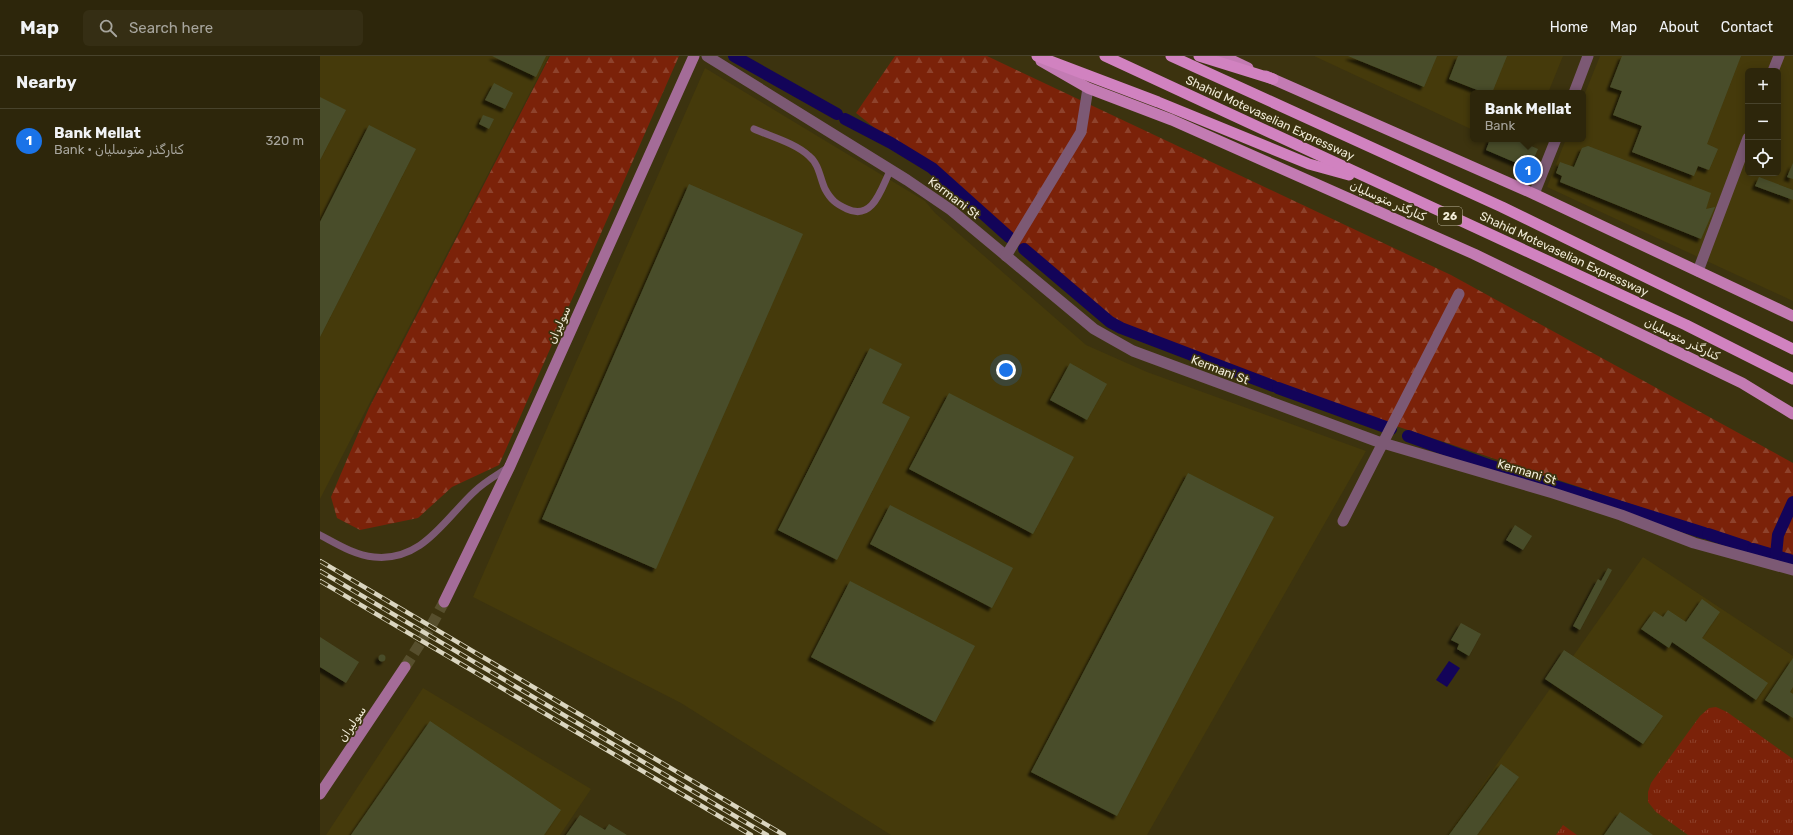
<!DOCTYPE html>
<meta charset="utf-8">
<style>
:root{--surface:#2d260b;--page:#352e14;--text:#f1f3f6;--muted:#a7a59d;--line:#48432c;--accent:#1a73e8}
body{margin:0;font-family:Rubik,"Noto Sans Arabic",sans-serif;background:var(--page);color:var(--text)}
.controls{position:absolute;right:12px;top:12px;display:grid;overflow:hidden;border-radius:6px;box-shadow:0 2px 10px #0003}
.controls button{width:36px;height:36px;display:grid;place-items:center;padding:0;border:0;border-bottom:1px solid var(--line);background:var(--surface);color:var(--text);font:20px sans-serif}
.you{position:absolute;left:686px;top:314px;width:14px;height:14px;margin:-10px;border:3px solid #fff;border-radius:50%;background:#1a73e8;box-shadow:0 0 0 6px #1a73e833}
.badge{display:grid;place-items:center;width:26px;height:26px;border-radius:50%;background:var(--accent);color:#fff;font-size:13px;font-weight:700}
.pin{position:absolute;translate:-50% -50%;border:2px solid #fff;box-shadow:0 1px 4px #0006}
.popup{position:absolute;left:1150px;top:34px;width:116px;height:52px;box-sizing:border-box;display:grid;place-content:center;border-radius:6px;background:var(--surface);filter:drop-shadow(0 1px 3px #0005);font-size:13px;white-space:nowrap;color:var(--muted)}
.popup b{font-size:15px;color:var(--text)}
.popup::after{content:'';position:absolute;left:50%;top:100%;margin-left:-8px;border:8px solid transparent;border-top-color:var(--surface)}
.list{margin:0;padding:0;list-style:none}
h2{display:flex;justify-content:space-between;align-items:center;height:52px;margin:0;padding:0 16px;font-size:17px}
h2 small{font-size:13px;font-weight:400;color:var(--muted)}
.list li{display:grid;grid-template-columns:26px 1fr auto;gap:12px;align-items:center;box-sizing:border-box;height:64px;padding:0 16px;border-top:1px solid var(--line)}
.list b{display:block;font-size:15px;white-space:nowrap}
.list p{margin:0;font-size:13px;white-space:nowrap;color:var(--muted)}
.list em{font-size:13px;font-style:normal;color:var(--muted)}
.icon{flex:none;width:22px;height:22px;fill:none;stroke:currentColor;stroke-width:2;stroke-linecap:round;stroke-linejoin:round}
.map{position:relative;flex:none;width:1473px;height:779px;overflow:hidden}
header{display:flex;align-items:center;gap:24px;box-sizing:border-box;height:56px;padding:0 20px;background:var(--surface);border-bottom:1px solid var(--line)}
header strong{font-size:19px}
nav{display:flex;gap:22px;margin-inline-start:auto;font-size:14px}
.search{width:280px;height:36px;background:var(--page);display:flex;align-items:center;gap:10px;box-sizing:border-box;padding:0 14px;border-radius:6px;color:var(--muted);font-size:15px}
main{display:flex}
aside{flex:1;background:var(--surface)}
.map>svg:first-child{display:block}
.built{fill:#453a0b;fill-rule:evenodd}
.grass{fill:url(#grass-tufts)}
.forest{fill:url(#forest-firs)}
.water{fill:#130459}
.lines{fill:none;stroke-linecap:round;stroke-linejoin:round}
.canal{stroke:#130459;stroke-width:12}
.building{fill:#494e2b;filter:url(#shadow)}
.secondary-tunnel{stroke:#574f2d;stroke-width:11;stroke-dasharray:11 5.5;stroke-linecap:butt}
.service{stroke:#7c5974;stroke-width:7}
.minor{stroke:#7c5974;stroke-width:11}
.secondary{stroke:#a46c98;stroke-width:11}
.primary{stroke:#c37bb3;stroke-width:11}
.trunk{stroke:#d182c0;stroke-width:11}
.rail-casing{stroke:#dad5bf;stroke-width:4.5}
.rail{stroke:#3c330f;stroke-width:3;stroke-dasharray:9;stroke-linecap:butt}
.labels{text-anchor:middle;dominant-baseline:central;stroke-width:3.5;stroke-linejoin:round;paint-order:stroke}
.shield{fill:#3c330f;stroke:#bbb59c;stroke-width:1}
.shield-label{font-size:11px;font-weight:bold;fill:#f2edd9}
.street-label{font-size:12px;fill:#f2edd9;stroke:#3c330f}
</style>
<header>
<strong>Map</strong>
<div class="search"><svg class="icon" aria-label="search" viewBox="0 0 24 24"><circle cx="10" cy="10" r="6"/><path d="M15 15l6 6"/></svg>Search here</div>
<nav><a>Home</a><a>Map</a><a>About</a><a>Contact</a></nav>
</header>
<main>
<aside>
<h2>Nearby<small></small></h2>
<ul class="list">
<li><span class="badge">1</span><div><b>Bank Mellat</b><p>Bank · کنارگذر متوسلیان</p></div><em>320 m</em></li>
</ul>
</aside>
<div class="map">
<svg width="1473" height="779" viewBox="0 0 1473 779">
<defs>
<pattern id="grass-tufts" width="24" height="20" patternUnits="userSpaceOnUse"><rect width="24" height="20" fill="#7b2209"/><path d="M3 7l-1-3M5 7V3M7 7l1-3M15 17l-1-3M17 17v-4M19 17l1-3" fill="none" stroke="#8e422c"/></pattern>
<pattern id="forest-firs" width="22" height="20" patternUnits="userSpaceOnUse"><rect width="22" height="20" fill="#7b2209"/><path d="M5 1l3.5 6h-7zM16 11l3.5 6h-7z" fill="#8e422c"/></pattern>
<filter id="shadow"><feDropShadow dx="-3.5" dy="3.5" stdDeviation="1" flood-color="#0009"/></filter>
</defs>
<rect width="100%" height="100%" fill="#3c330f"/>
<g class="built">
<polygon points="0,0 229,0 0,443"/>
<polygon points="994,0 1243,0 1228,37 1153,37 1153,74"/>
<path d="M1280,0H1473V245L1227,131L1246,83H1263V42ZM1428,15H1458V117H1428Z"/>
<polygon points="385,12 605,145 615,157 766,289 827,316 1046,395 827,779 571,779 361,647 153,541"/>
<polygon points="1323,501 1473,600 1473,779 1127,779"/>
<polygon points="103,632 271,733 240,779 6,779"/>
</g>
<g class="grass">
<polygon points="1396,651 1407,656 1473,703 1473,779 1368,779 1336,756 1328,746 1328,736 1331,727 1380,660 1389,652"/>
<polygon points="1243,769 1257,779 1236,779"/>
</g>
<g class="forest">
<polygon points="230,0 359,0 179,409 132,431 98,462 40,474 17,462 11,441 49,352"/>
<polygon points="575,0 667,0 1131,219 1473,407 1473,502 1076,370 800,269 536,57"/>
</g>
<polygon class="water" points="1129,605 1140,612 1127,631 1116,624"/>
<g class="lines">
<g class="canal">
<polyline points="414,0 517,58"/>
<polyline points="525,63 571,87 612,112 689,181"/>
<polyline points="704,193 790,266 801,272 953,330"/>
<polyline points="958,332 1071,373"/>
<polyline points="1088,380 1168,409 1384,477"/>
<polyline points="1388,478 1427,491"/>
<polyline points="1433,493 1473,505"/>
<polyline points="1456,499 1458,479 1473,446"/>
</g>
</g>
<g class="building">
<polygon points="172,0 226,0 216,21"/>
<polygon points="1028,0 1117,0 1104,31"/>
<polygon points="1138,0 1187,0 1172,37 1165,37 1129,23"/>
<polygon points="1302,0 1421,0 1387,88 1398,93 1389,114 1378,110 1374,120 1312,96 1322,70 1293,59 1302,35 1290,31"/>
<polygon points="174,27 193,37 185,53 165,44"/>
<polygon points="0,41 26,54 0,104"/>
<polygon points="163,59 174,63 169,73 159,68"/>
<polygon points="49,69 96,93 0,281 0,166"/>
<polygon points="1170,83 1195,83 1218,93 1214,102 1206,99 1201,109 1166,94"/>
<polygon points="1268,90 1391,137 1386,153 1395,151 1381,183 1240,126 1242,120 1236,117 1240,106 1254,111 1262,92"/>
<polygon points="1473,107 1473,123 1467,121"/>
<polygon points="1439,121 1473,134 1473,144 1435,130"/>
<polygon points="369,128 483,178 336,513 222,463"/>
<polygon points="550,292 582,308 562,347 590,361 517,504 458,474"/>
<polygon points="750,307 787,328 767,364 730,344"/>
<polygon points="629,337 754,401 713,478 589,413"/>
<polygon points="868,417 954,461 797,760 711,716"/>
<polygon points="570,449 693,512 672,552 550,488"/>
<polygon points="1195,469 1212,480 1203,494 1186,484"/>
<polygon points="1288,512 1292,514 1260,574 1253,570 1278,523 1281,525"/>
<polygon points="530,525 655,590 615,666 491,601"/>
<polygon points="1382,543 1400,556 1382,582 1448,627 1436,644 1352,586 1349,592 1321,573 1334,555 1343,561 1348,554 1366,566"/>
<polygon points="1141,567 1161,578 1149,600 1137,593 1139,588 1131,584"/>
<polygon points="0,581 39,606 26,627 0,611"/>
<polygon points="1244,594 1343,660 1323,688 1225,623"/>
<circle cx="62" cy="602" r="3.5"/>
<polygon points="1473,602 1473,631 1470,636 1473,638 1473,662 1445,644"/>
<polygon points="110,665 241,754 224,779 31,779"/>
<polygon points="1181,708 1199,721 1157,779 1129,779"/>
<polygon points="1300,756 1333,779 1284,779"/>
<polygon points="260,759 285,774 289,768 307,779 246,779"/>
</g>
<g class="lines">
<polyline class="secondary-tunnel" points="85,611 110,572 124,546"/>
<g class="service">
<path d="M434,73C452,81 475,87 489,100C499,108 500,122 505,133C511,144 516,148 527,153C553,165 561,133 570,115"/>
<path d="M0,479C17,488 34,499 54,501C102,506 124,464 154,436C164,426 177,419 189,411"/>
</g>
<g class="minor">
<polyline points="387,0 587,124 631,154 774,273 813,295 1056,385 1233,437 1301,459 1374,487 1473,514"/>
<polyline points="1453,15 1459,0"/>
<polyline points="1254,37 1268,0"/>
<polyline points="1214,138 1236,83"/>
<polyline points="686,200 761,76 768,32"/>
<polyline points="1378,215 1428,82"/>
<polyline points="1023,465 1139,238"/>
</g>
<g class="secondary">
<polyline points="124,546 190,410 374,0"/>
<polyline points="0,738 85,611"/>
</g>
<g class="primary">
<polyline points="903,0 928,12"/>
<polyline points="721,5 768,32 852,64 1154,198 1422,327 1473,358"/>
<polyline points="946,20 1214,138 1473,260"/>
</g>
<g class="trunk">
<polyline points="717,0 838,46 989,108 1029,119"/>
<polyline points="785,0 1366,269 1473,323"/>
<polyline points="851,0 1182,151 1473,293"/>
<polyline points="879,0 953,23"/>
</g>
<defs>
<g id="rail">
<polyline points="0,505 464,779"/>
<polyline points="0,515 447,779"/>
<polyline points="0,525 431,779"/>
</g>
</defs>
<use href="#rail" class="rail-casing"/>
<use href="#rail" class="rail"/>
</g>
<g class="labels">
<rect class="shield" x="1118" y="151" width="24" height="18" rx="3"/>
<g class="shield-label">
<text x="1130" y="160">26</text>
</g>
<g class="street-label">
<text transform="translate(950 62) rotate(25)">Shahid Motevaselian Expressway</text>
<text transform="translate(634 142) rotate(37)">Kermani St</text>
<text transform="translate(1068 145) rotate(24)">کنارگذر متوسلیان</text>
<text transform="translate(1244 198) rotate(25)">Shahid Motevaselian Expressway</text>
<text transform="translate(239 269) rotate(-66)">سولیران</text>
<text transform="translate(1362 283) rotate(26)">کنارگذر متوسلیان</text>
<text transform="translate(900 314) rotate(21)">Kermani St</text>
<text transform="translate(1207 416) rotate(17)">Kermani St</text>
<text transform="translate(32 668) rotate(-56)">سولیران</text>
</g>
</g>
</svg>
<div class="controls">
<button>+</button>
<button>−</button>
<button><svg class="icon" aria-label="locate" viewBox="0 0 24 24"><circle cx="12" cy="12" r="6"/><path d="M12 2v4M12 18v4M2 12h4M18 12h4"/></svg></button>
</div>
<div class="you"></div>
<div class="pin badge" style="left:1208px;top:114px">1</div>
<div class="popup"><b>Bank Mellat</b>Bank</div>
</div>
</main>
